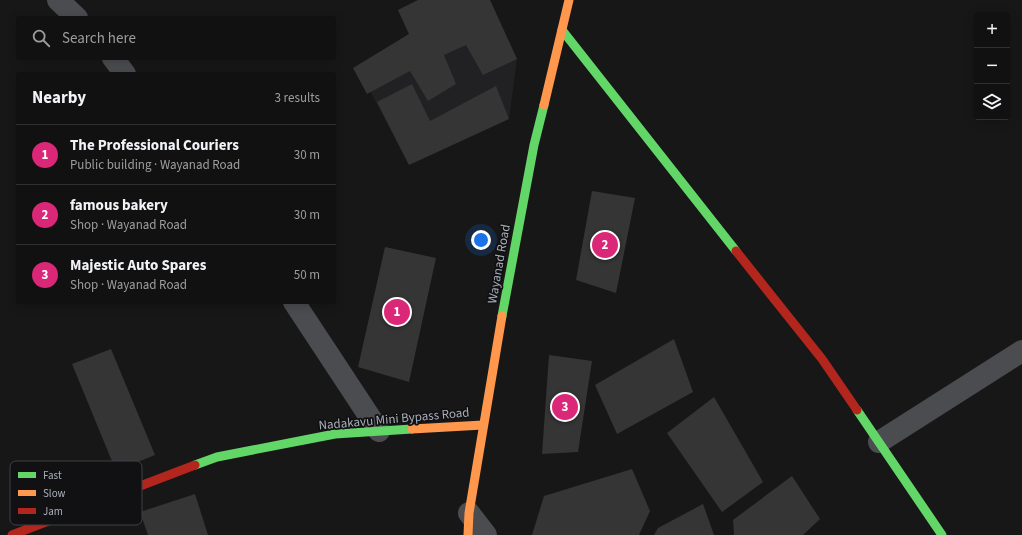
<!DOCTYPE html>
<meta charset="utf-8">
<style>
:root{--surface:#111;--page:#1e1f1f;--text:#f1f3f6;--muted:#9c9d9f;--line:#303131;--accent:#db2777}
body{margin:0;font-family:"Source Sans 3",sans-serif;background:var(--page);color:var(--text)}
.controls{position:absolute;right:12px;top:12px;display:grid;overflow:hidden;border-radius:4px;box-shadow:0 2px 10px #0003}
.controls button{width:36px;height:36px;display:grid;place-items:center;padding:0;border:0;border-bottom:1px solid var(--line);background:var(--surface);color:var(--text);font:20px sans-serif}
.you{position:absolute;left:481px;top:240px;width:14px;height:14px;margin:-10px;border:3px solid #fff;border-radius:50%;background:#1a73e8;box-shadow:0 0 0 6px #1a73e833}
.badge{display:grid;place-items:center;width:26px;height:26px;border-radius:50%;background:var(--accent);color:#fff;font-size:13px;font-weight:700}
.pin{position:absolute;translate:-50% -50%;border:2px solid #fff;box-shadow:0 1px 4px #0006}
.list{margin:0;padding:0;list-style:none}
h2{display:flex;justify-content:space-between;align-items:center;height:52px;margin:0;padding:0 16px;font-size:17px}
h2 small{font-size:13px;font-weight:400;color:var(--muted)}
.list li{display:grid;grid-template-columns:26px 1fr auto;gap:12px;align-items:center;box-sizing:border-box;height:60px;padding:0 16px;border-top:1px solid var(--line)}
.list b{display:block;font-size:15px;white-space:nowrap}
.list p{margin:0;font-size:13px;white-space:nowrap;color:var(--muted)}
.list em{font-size:13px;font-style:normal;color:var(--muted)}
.icon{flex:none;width:22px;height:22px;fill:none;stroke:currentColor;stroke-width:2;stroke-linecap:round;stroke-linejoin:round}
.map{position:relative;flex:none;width:1022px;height:535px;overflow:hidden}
.search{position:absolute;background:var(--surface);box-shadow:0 2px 10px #0003;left:16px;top:16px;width:320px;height:44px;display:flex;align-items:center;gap:10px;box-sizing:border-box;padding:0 14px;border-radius:4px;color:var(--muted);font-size:15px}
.panel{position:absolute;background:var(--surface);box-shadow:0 2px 10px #0003;left:16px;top:72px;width:320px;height:232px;border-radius:4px}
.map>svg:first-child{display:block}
.built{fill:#212123}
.building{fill:#353536}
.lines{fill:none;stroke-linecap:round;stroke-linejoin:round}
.street{stroke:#4b4c50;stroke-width:22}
.fast{stroke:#63d668;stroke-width:9}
.slow{stroke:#ff974d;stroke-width:9}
.jam{stroke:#b3261e;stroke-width:9}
.labels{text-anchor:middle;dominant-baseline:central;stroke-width:3.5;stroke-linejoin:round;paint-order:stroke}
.street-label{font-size:13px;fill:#a8adb8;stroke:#111113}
.key{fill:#111113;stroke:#3e4045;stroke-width:1}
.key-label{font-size:11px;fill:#a8adb8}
</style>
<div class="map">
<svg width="1022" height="535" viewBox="0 0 1022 535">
<rect width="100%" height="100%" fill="#171717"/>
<polygon class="built" points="418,0 490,0 517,59 509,119 409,165 357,66 409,34 398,10"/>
<g class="building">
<polygon points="418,0 490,0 517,59 483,75 466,45 444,55 456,84 428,101 410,71 367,94 353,68 409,34 398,10"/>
<polygon points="412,84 430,121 496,86 509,119 409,165 377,102"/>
<polygon points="592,191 635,198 616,293 576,280"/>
<polygon points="385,247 436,258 409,382 358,367"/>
<polygon points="674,339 693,392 617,434 595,385"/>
<polygon points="111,349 155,455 116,471 72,364"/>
<polygon points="549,355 592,361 578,452 542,454"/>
<polygon points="714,397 763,482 722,512 667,433"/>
<polygon points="632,469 650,511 639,535 532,535 544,496"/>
<polygon points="792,476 820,519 803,535 734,535 733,520"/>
<polygon points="195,494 208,535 148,535 140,512"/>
<polygon points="703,504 714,535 654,535 658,528"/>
</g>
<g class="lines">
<g class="street">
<polyline points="58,0 77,18"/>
<polyline points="113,58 125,74"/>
<polyline points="294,302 379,431"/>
<polyline points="879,442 1022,351"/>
<polyline points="469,513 486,535"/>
</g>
<g class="fast">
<polyline points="562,30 736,251"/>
<polyline points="502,316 534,145 544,105"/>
<polyline points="857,410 942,535"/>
<polyline points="195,465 217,457 335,434 412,429"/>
</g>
<g class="slow">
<polyline points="544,105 569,0"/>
<polyline points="412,429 483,425"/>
<polyline points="468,535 469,513 502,316"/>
</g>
<g class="jam">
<polyline points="736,251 822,359 857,410"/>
<polyline points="12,535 195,465"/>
</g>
</g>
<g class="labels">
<g class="street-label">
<text transform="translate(499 264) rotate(-80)">Wayanad Road</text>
<text transform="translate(394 419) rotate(-5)">Nadakavu Mini Bypass Road</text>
</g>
</g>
<rect x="10" y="461" width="132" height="64" rx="6" class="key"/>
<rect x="18" y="472" width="18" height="6" fill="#63d668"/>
<rect x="18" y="490" width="18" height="6" fill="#ff974d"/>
<rect x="18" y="508" width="18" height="6" fill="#b3261e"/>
<g class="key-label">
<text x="43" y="479">Fast</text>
<text x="43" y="497">Slow</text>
<text x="43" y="515">Jam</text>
</g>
</svg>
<div class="controls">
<button>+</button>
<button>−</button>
<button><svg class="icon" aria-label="layers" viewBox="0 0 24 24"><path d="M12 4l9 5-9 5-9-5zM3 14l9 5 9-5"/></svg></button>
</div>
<div class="you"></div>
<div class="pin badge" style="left:397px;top:312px">1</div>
<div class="pin badge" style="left:605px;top:245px">2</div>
<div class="pin badge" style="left:565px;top:407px">3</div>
<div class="search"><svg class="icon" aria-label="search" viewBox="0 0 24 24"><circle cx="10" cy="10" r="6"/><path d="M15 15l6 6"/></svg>Search here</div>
<section class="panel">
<h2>Nearby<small>3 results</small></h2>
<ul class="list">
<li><span class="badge">1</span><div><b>The Professional Couriers</b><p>Public building · Wayanad Road</p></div><em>30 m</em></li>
<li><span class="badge">2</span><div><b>famous bakery</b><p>Shop · Wayanad Road</p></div><em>30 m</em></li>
<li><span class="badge">3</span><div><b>Majestic Auto Spares</b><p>Shop · Wayanad Road</p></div><em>50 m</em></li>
</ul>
</section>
</div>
